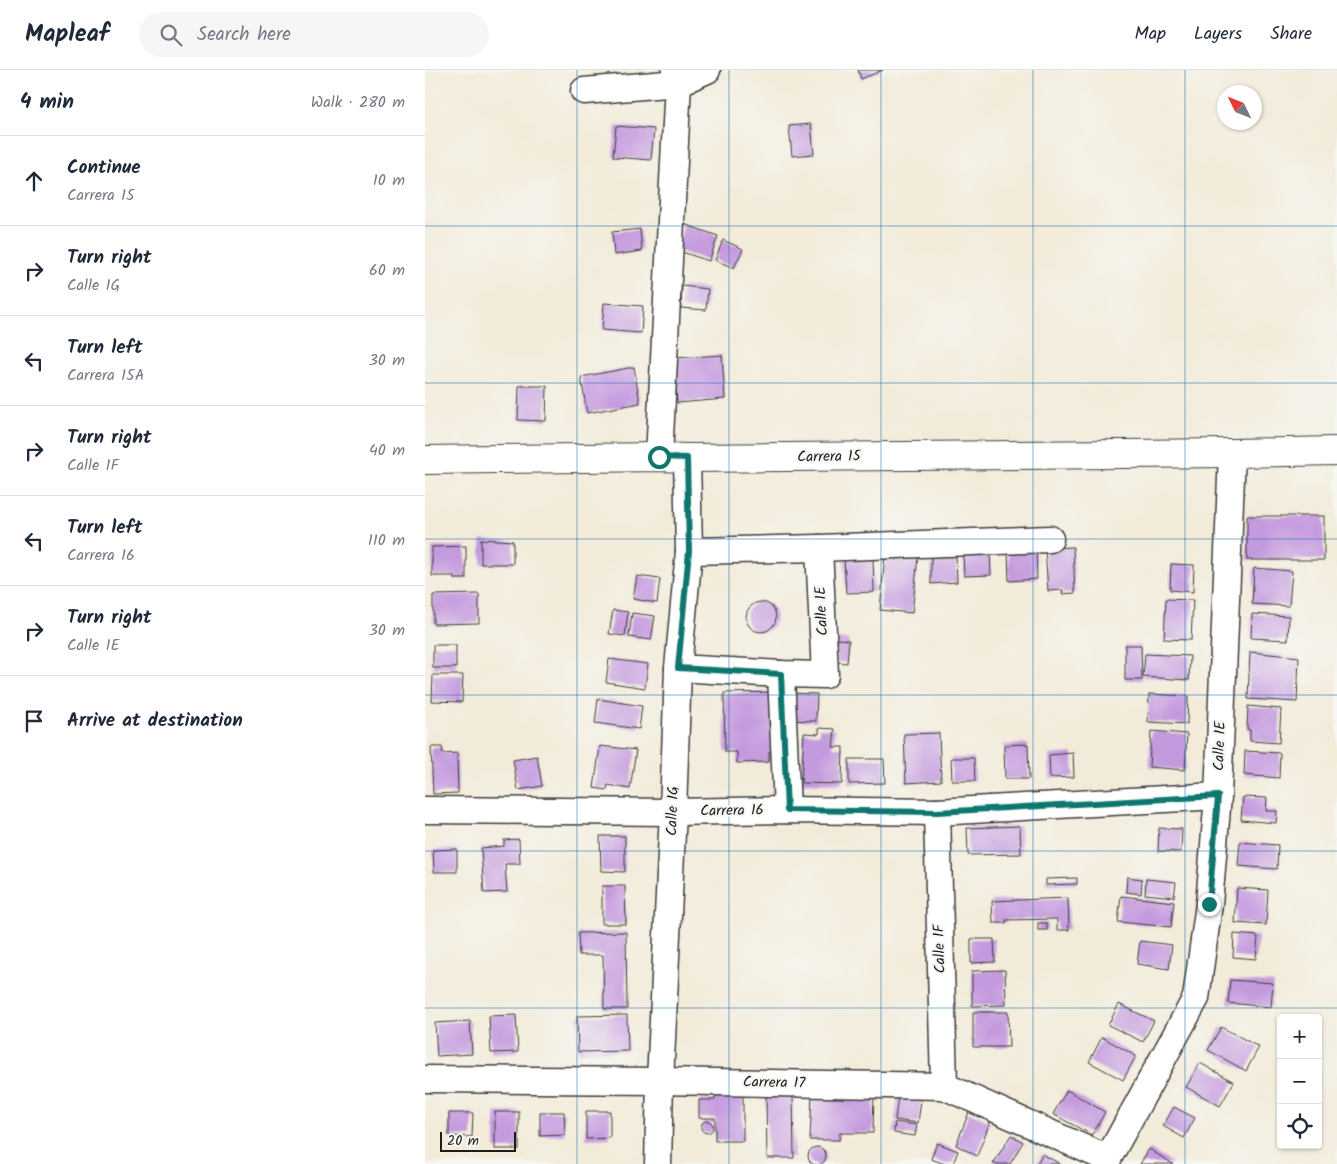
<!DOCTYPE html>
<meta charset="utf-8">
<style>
:root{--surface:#fff;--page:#f6f6f7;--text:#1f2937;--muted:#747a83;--line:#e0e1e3}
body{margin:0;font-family:Kalam,sans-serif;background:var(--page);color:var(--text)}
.controls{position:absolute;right:15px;bottom:15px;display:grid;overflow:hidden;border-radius:5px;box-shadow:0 1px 4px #0004}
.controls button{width:45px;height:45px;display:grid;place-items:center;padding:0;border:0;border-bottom:1px solid var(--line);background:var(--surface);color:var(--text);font:25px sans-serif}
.compass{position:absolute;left:792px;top:15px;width:45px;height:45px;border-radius:50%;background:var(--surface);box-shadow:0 1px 4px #0004;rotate:313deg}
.scale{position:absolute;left:15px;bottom:12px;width:76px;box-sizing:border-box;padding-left:5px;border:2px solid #1c1c1c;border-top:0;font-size:14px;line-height:18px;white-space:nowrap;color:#1c1c1c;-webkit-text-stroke:4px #f6f6f2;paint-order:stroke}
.stop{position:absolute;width:15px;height:15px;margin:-11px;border:4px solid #0f766e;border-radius:50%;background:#fff}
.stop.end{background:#0f766e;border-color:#fff;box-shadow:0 1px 5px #0008}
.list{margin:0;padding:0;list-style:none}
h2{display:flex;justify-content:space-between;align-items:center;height:65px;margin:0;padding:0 20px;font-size:21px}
h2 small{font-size:16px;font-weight:400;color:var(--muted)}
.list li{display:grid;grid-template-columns:32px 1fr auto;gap:15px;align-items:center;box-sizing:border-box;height:90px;padding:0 20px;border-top:1px solid var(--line)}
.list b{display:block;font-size:19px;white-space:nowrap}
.list p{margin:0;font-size:16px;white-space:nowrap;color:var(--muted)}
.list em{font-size:16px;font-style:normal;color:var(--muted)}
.icon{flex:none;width:28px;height:28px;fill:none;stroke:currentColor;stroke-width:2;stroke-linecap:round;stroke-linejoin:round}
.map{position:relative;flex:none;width:912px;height:1094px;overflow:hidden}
header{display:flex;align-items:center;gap:30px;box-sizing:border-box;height:70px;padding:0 25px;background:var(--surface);border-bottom:1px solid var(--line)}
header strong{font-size:24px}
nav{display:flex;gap:28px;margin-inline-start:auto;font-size:18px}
.search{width:350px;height:45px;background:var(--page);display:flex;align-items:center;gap:12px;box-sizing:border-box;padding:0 18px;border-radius:28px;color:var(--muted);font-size:19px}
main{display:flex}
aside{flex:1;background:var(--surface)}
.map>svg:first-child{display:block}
.building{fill:#c49ade}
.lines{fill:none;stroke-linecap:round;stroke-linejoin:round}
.minor-casing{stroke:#3c3b38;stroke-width:29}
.tertiary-casing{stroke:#3c3b38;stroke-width:30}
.minor{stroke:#fff;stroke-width:26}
.tertiary{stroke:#fff;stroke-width:28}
.route{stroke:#0f766e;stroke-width:6}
.grid{fill:none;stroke:#1f6fb2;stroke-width:1;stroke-opacity:0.55}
.labels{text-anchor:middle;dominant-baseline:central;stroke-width:4.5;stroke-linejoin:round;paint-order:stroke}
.street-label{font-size:15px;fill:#1c1c1c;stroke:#f6f6f2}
</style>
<header>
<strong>Mapleaf</strong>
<div class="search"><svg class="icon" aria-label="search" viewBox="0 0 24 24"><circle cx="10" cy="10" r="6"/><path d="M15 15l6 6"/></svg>Search here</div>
<nav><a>Map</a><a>Layers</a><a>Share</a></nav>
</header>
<main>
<aside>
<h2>4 min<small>Walk · 280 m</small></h2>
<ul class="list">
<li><svg class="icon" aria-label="ahead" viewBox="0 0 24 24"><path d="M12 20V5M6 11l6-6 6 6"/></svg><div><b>Continue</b><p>Carrera 15</p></div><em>10 m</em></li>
<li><svg class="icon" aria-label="right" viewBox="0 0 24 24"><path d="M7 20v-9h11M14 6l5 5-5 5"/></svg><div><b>Turn right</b><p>Calle 1G</p></div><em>60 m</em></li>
<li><svg class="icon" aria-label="left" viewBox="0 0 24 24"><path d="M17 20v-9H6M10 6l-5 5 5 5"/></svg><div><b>Turn left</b><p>Carrera 15A</p></div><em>30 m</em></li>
<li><svg class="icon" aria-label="right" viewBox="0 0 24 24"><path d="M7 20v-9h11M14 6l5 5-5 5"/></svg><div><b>Turn right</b><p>Calle 1F</p></div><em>40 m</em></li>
<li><svg class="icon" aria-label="left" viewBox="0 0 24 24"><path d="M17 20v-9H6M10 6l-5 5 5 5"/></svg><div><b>Turn left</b><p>Carrera 16</p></div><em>110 m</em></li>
<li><svg class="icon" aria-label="right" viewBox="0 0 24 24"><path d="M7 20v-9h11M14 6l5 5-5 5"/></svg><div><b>Turn right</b><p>Calle 1E</p></div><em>30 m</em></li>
<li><svg class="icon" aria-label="arrive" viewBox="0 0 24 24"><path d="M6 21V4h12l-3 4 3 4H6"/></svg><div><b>Arrive at destination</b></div></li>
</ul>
</aside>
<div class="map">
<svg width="912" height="1094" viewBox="0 0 912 1094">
<rect width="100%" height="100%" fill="#f6f6f2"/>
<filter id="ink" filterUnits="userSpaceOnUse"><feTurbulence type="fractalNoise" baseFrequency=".02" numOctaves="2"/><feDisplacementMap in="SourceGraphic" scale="10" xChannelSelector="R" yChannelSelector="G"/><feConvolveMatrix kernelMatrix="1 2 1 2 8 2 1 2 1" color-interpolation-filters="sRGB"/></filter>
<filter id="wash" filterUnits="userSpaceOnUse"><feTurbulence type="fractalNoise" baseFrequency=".0096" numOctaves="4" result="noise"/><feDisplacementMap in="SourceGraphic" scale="20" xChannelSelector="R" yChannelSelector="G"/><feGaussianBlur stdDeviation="1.12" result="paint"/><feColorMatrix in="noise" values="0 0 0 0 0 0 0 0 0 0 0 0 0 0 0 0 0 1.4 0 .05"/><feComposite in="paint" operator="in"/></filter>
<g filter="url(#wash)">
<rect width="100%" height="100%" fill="#f2ebd9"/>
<g id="blocks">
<g class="building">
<polygon points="433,0 458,0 436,9"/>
<polygon points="386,54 389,84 367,86 364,56"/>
<polygon points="191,56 229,59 226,90 188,87"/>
<polygon points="259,154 293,166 284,191 251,180"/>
<polygon points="215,159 217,181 189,185 187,162"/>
<polygon points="298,170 318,179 309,198 290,190"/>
<polygon points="257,216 283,219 281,240 256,238"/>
<polygon points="179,233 218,236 216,263 177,260"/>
<polygon points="297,285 300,329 252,333 249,288"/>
<polygon points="209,297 215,333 162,343 156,307"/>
<polygon points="94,316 122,316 121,351 93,350"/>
<rect x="822" y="446" width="77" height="44"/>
<polygon points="56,469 88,471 88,494 56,494"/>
<polygon points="41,476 41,509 29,509 28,506 7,506 7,477"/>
<polygon points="648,477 650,523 637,524 638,520 623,521 620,478"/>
<polygon points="611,478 612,509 584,511 583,480"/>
<polygon points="565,481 566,505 539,506 538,482"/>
<polygon points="531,483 532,512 506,514 506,484"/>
<polygon points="460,484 493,487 487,543 455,540"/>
<polygon points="448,487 449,522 421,523 419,488"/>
<polygon points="746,494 769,495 768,522 745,520"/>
<polygon points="829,498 867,501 864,536 827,534"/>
<polygon points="212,506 235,509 232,533 208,529"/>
<polygon points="54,524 54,553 8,554 8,525"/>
<polygon points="741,529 768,530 766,570 739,569"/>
<circle cx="336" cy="547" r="15"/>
<polygon points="188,540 203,542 200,566 184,564"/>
<polygon points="207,543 230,546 226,570 204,567"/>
<polygon points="827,544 864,546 863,570 826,568"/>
<polygon points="413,569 424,570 422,593 411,592"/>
<rect x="8" y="575" width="23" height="23"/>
<polygon points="700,575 716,575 717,610 700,610"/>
<polygon points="825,582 874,587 872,632 823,629"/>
<polygon points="720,584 765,586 764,610 718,607"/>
<polygon points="184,589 223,594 220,618 181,612"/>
<polygon points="8,605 38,605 37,632 7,631"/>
<polygon points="355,622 356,681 344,681 344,692 312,693 312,682 300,682 299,623"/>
<polygon points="361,623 392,624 391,651 360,650"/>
<polygon points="724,624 763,626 762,654 723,652"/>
<polygon points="173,629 217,636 214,659 170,653"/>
<polygon points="823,636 856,639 854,673 825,671 825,660 822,659"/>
<polygon points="394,658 410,659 408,677 418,677 417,714 376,713 379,663 394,664"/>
<polygon points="726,661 762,664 760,700 724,697"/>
<polygon points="514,663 516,711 481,713 479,664"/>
<polygon points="603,674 604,709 580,709 579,675"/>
<polygon points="175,676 211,680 205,719 183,715 182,720 169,718"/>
<polygon points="6,677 17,677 18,684 32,683 33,723 8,724"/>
<polygon points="820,681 855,683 854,708 819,705"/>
<polygon points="648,683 649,707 625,708 624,685"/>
<polygon points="112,686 117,716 93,720 88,690"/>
<polygon points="526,688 549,688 550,711 527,711"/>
<polygon points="424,689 459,689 460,713 424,714"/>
<polygon points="818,727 842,728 841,741 852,741 851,753 816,750"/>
<polygon points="595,756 596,784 543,785 542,758"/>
<polygon points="734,758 757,759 756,782 733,781"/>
<polygon points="175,766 200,766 200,802 176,801"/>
<polygon points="94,769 95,794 80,794 82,822 59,823 56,778 79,776 79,770"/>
<polygon points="815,772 853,775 852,799 813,796"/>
<polygon points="32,779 32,802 9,802 8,780"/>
<polygon points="702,807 717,809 716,824 701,822"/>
<polygon points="652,808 652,814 621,815 621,809"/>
<polygon points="721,809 751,812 749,827 720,824"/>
<polygon points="177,816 200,816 201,854 177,854"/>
<polygon points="812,818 843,820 841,855 810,853"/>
<polygon points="696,826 749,832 746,857 693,852"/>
<polygon points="643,828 644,860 632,860 632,849 581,850 581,853 568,853 567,831"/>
<rect x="613" y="853" width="9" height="7"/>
<polygon points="201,862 202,939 179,939 178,885 154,885 153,863"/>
<polygon points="809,864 833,866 831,889 808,887"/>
<polygon points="546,869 569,869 570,892 546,893"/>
<polygon points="715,871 747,875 744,899 712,894"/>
<polygon points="580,900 581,935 547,936 547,901"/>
<polygon points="805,910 848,913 846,937 803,933"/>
<polygon points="694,934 729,951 718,972 683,955"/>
<polygon points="548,942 583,942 584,977 548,977"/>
<polygon points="91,945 93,982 66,983 64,946"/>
<polygon points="202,945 203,981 153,982 152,946"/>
<polygon points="45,951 47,984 12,986 10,953"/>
<polygon points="796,957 834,977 821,1001 783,980"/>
<polygon points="677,967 711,986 698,1010 664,992"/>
<polygon points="775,993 809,1012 795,1036 761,1017"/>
<polygon points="642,1020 680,1042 667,1065 628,1044"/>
<polygon points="449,1023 448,1063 415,1063 414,1070 385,1070 387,1024"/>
<polygon points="341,1024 368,1024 369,1088 342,1088"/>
<polygon points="290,1025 318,1025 318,1071 290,1071 290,1048 274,1048 274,1030 290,1030"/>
<polygon points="473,1026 496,1030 493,1053 470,1050"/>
<polygon points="749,1037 770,1048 759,1068 738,1056"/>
<polygon points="161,1041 185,1041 185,1068 161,1069"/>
<rect x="70" y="1042" width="24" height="37"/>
<polygon points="115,1042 139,1042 140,1065 115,1066"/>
<polygon points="544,1042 565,1052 552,1086 531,1075"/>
<polygon points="24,1043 48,1043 47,1067 24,1066"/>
<circle cx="282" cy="1057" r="6"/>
<polygon points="470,1052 492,1055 490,1066 469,1063"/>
<polygon points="586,1065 598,1072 585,1094 568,1094"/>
<polygon points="512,1073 533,1081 528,1094 520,1094 506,1089"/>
<circle cx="392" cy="1086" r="9"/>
<polygon points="724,1079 748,1094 715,1094"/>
<polygon points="617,1084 628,1090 635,1094 612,1094"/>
</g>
</g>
</g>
<g filter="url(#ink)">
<use href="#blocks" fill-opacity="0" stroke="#3c3b38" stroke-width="1"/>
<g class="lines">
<defs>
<g id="minor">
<polyline points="159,21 253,13 282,0"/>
<polyline points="234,387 253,13 250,0"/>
<polyline points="264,481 394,478 625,469"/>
<polyline points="253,598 356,604 400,605 394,478"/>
<polyline points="356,604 362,740"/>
<polyline points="0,740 248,742 362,740 512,742 793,726"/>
<polyline points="512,742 519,1016"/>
<polyline points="0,1009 235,1011 519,1016 683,1089"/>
<polyline points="233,1094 235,1011 248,742 253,598 264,481 262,388"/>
<polyline points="680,1094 771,928 784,834 793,726 807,383"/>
</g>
<polyline id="tertiary" points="0,390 234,387 262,388 807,383 912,381"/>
</defs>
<use href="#minor" class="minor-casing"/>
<use href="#tertiary" class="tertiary-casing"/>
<use href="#minor" class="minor"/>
<use href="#tertiary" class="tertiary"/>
</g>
</g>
<g class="lines" filter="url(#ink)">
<polyline class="route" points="234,387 262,388 264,481 253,598 356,604 362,740 512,742 793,726 784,834"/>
</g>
<path class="grid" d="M152,0V1094M304,0V1094M456,0V1094M608,0V1094M760,0V1094M0,156H912M0,313H912M0,469H912M0,625H912M0,781H912M0,938H912"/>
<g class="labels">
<g class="street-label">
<text transform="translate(404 387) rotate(-1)">Carrera 15</text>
<text transform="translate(397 541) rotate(-93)">Calle 1E</text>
<text transform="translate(795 676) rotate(-88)">Calle 1E</text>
<text transform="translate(248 741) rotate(-88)">Calle 1G</text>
<text transform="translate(307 741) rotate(-1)">Carrera 16</text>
<text transform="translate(515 879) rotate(-92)">Calle 1F</text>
<text transform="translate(349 1013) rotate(1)">Carrera 17</text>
</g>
</g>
</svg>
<div class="controls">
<button>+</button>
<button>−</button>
<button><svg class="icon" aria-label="locate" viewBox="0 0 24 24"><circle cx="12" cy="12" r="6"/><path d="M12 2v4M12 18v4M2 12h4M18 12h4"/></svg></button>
</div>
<svg class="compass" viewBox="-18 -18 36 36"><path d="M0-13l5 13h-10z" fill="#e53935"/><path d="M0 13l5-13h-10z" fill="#747a83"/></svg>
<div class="scale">20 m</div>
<div class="stop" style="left:234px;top:387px"></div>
<div class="stop end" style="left:784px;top:834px"></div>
</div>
</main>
